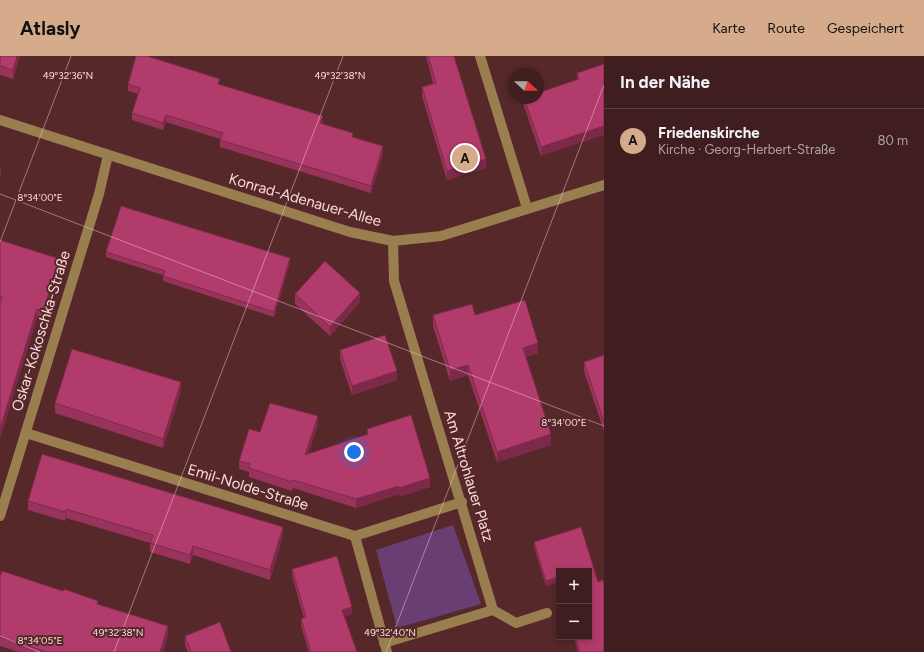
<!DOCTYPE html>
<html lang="de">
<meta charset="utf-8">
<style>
:root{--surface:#401e1f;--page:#472728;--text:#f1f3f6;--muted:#aea2a4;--line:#593c3d;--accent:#d6ab8b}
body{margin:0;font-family:Figtree,sans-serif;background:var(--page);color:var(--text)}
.controls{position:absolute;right:12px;bottom:12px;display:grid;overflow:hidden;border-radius:0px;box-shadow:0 2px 6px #0003}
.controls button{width:36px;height:36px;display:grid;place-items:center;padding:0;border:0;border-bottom:1px solid var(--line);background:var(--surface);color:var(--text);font:20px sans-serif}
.compass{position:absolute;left:508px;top:12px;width:36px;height:36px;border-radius:50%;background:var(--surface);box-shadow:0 2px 6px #0003;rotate:111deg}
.you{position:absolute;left:354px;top:396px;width:14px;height:14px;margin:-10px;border:3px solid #fff;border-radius:50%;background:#1a73e8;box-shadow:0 0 0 6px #1a73e833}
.badge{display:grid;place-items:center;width:26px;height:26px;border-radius:50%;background:var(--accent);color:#111;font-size:13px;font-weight:700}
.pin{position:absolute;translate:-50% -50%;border:2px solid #fff;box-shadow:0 1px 4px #0006}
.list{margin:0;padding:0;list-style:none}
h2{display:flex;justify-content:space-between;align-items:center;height:52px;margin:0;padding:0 16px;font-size:17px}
h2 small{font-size:13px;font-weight:400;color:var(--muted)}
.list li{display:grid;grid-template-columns:26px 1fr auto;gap:12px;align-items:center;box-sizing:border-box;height:64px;padding:0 16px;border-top:1px solid var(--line)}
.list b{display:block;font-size:15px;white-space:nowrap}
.list p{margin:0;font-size:13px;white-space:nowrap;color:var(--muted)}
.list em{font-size:13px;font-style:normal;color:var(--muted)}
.map{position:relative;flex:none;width:604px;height:596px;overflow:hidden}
header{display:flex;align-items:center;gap:24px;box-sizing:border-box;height:56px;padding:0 20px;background:var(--accent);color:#111}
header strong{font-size:19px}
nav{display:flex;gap:22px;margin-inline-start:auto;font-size:14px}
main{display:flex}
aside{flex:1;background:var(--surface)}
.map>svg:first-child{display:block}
.green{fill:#693f73}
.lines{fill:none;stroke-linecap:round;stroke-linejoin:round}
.minor{stroke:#997e50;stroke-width:10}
.wall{fill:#98335b}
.shaded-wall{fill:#7c294a}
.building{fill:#b13b6a;stroke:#7c294a}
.ticks{fill:none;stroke:#fadbdb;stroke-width:1;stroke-opacity:0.45}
.labels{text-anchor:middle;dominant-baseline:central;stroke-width:4;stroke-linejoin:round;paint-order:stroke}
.street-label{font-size:15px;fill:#fadbdb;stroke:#562829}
.ticks-label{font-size:10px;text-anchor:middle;fill:#fadbdb;stroke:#562829;stroke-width:4;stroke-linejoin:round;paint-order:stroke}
</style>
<header>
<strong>Atlasly</strong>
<nav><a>Karte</a><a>Route</a><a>Gespeichert</a></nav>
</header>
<main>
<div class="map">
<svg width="604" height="596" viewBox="0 0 604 596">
<rect width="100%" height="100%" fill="#562829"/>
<polygon class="green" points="453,469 481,548 397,572 376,494"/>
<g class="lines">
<g class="minor">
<polyline points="480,0 527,152"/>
<polyline points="0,64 350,176 393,185 441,180 604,129"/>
<polyline points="393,185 394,225 493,554"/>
<polyline points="26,377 355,480 462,446"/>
<polyline points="0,460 99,138 108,99"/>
<polyline points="355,480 387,596"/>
<polyline points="493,554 516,567 547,557"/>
<polyline points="384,587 493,554"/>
</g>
</g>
<g class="wall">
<polygon points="0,0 20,0 13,23 0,19"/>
<polygon points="426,0 454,0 486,112 447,124 422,40 422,31 433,27"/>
<polygon points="604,8 541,100 524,50 524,42 577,23 577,17"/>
<polygon points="128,28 220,29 323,66 322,68 353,81 383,97 371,137 220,91 220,83 166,66 163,74 132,64 132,57 138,38 128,35"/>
<polygon points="0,184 60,212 43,264 37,262 0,382"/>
<polygon points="106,196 290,207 274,261 163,225 163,219 106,201"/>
<polygon points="295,238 360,246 330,280 295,248"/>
<polygon points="433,259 475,259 538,297 526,301 551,389 497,406 468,319 450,325 433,270"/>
<polygon points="340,294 397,324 352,339 340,303"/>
<polygon points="604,299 604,375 584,315 584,306"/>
<polygon points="181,335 163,392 55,357 55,347"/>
<polygon points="318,369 308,398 367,379 367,373 430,431 399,441 399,438 356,452 293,432 292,435 249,421 249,416 239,413 239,405 260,376"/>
<polygon points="28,445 283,480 270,524 193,499 190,508 150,496 150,487 66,462 65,465 28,454"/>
<polygon points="581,471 598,526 603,524 604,528 604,596 578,596 574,581 589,581 589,515 559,515 559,526 546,530 534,490 534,486"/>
<polygon points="292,513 352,558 345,560 357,596 309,596 301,570 301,563 304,562 292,520"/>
<polygon points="0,520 98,549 168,579 163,596 19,596 0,590"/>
<polygon points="185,580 231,596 188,596 185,589"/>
</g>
<g class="shaded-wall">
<polygon points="17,0 20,0 13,23 13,14"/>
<polygon points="166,59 166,66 163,74 163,67"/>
<polygon points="323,60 323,66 320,74 320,67"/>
<polygon points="604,70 604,79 541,100 541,91"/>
<polygon points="383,90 383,97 371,137 371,130"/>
<polygon points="486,103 486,112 447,124 447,115"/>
<polygon points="1,111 1,120 0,124 0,115"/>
<polygon points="290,202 290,207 274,261 274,256"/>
<polygon points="60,203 60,212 43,264 43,255"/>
<polygon points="360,237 360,246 330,280 330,271"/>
<polygon points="37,253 37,262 0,382 0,373"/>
<polygon points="538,287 538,297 523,302 523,292"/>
<polygon points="468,309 468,319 450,325 450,314"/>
<polygon points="397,315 397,324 352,339 352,330"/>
<polygon points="181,326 181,335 163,392 163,383"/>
<polygon points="318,360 318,369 305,407 305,399"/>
<polygon points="551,378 551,389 497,406 497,396"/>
<polygon points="430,422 430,431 399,441 399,432"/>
<polygon points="399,430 399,438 356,452 356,443"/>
<polygon points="66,453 66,462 65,465 65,456"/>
<polygon points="283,471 283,480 270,524 270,514"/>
<polygon points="193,490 193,499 190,508 190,499"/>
<polygon points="559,521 559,526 546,530 546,525"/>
<polygon points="352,551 352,558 342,561 342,554"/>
<polygon points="168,570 168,579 163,596 160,596"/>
</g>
<g class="building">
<polygon points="0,0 17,0 13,14 0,10"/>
<polygon points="136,0 147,0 220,23 218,28 323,60 320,67 353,77 352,81 383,90 371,130 220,84 223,77 166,59 163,67 132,57 140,32 128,28"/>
<polygon points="428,0 454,0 486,103 447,115 422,31 436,27"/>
<polygon points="604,8 604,70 541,91 524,42 538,42 538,37 579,23 577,17"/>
<polygon points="121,150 290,202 274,256 163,220 165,215 106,196"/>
<polygon points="0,184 60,203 43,255 37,253 0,373 0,249 2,241 0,241"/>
<polygon points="325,205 360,237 330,271 295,238"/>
<polygon points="525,244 538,287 523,292 551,378 497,396 468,309 450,314 433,259 472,248 475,259"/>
<polygon points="385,279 397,315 352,330 340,294"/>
<polygon points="72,293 181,326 163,383 55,347"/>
<polygon points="604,299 604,366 584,306"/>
<polygon points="270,347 318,360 305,399 368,378 367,373 411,359 430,422 399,432 399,430 356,443 293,424 292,426 249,412 250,408 239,405 249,373 260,376"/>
<polygon points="42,398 283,471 270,514 193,490 190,499 150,487 153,479 66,453 65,456 28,445"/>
<polygon points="581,471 598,526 603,524 604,528 604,596 580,596 575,581 589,581 589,515 559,515 559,521 546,525 534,486"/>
<polygon points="337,500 352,551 342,554 357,596 311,596 301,563 306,561 292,513"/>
<polygon points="2,515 63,535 64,533 98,545 97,548 168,570 160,596 47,596 0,581 0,520"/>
<polygon points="220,566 231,596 191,596 185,580"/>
</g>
<path class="ticks" d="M0,138L604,370M0,186L71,0M0,580L40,596M114,596L343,0M386,596L604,29"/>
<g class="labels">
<g class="street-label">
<text transform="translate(305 144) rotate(16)">Konrad-Adenauer-Allee</text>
<text transform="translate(41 275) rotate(-73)">Oskar-Kokoschka-Straße</text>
<text transform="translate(469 420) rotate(73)">Am Altrohlauer Platz</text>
<text transform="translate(248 431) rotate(17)">Emil-Nolde-Straße</text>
</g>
</g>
<g class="ticks-label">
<text x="68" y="23">49°32'36"N</text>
<text x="340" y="23">49°32'38"N</text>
<text x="40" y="145">8°34'00"E</text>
<text x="564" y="370">8°34'00"E</text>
<text x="118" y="580">49°32'38"N</text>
<text x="390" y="580">49°32'40"N</text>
<text x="40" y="588">8°34'05"E</text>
</g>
</svg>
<div class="controls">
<button>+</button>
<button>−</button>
</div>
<svg class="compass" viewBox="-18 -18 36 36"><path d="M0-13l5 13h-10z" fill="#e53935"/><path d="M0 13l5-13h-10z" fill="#aea2a4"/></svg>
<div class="you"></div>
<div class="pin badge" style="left:465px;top:102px">A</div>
</div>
<aside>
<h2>In der Nähe<small></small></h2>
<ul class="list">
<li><span class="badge">A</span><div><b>Friedenskirche</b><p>Kirche · Georg-Herbert-Straße</p></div><em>80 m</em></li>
</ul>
</aside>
</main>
